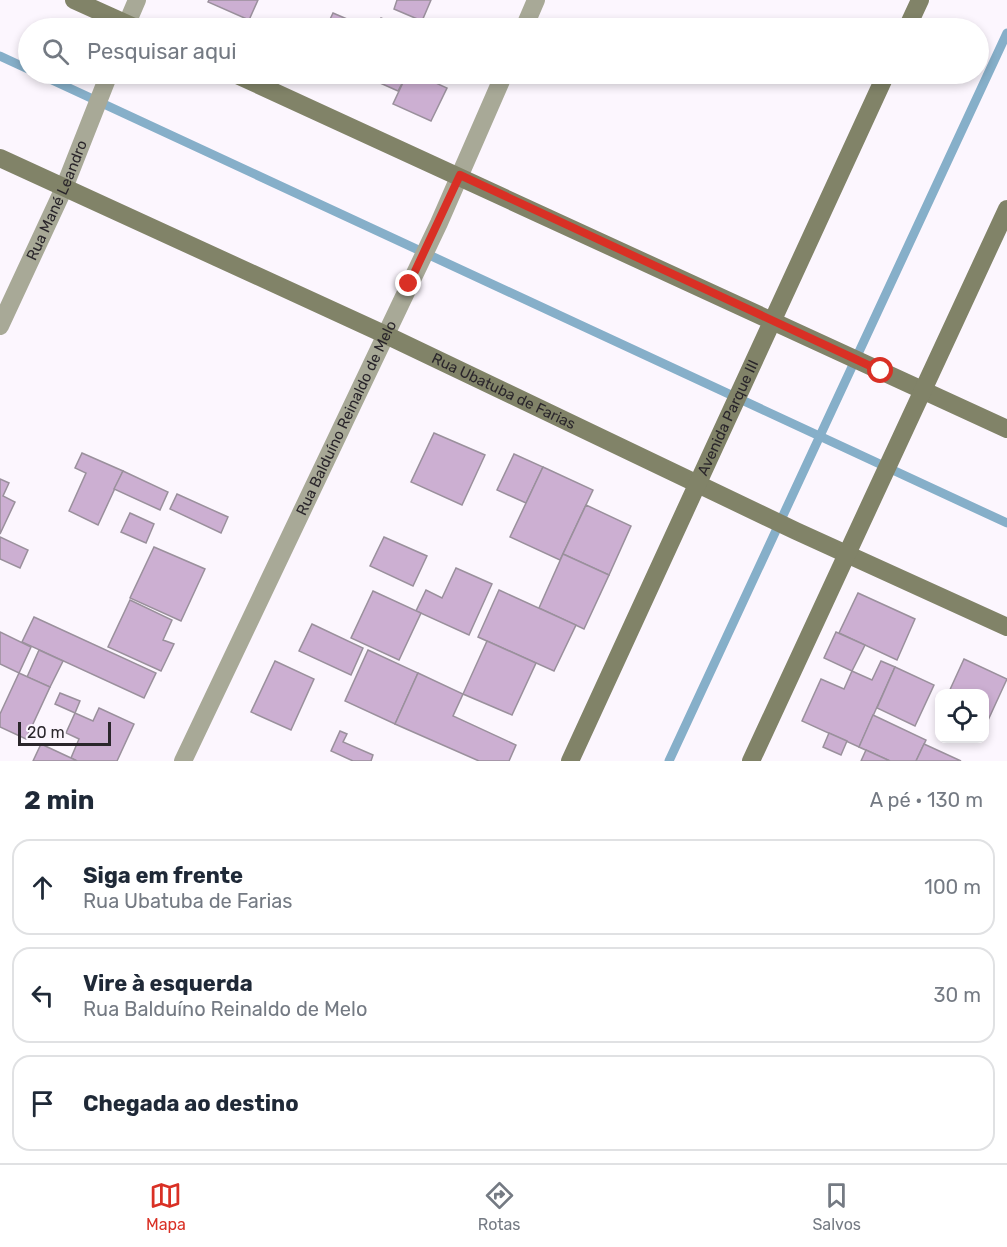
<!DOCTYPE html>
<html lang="pt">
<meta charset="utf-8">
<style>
:root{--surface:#fff;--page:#f2f2f3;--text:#1f2937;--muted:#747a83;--line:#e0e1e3;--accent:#d93025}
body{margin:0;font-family:Rubik,sans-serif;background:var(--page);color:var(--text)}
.controls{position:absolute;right:18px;bottom:18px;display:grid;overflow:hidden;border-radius:12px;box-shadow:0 3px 9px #0003}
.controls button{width:54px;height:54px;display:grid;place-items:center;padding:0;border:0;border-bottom:2px solid var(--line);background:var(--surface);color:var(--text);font:30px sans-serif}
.scale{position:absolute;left:18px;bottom:15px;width:93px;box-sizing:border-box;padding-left:6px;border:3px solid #2a262b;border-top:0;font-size:16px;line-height:21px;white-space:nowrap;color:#2a262b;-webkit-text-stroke:4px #fcf6fe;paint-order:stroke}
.stop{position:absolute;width:18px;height:18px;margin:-14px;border:4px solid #d93025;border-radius:50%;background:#fff}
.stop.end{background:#d93025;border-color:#fff;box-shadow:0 2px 6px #0008}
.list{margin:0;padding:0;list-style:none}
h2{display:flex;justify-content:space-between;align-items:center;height:78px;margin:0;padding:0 24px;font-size:26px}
h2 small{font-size:20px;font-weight:400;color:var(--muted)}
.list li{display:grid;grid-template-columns:39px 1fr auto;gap:18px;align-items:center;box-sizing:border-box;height:96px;margin:0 12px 12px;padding:0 12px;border:2px solid var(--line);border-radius:18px}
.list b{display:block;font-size:22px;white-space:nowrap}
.list p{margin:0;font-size:20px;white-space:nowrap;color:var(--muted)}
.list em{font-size:20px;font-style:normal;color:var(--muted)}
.icon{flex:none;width:33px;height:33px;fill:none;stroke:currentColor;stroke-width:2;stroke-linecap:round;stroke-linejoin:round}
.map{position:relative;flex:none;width:1007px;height:761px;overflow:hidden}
.search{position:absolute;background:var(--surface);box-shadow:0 3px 9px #0003;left:18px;right:18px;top:18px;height:66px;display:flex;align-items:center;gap:15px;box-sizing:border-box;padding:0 21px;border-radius:33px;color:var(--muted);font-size:22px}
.sheet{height:402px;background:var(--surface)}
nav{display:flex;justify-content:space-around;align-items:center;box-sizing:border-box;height:84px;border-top:2px solid var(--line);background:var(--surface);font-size:16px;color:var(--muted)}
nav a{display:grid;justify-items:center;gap:3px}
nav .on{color:var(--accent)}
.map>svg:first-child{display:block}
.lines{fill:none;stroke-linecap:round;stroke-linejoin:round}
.stream{stroke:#86afc9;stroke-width:9}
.building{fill:#ccafd2;stroke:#9a909c;stroke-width:1.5}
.street{stroke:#a8a997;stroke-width:18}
.secondary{stroke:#818368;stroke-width:18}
.route{stroke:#d93025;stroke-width:8}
.labels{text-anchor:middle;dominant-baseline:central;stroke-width:4.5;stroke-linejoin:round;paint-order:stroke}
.street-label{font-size:15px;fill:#2a262b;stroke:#fcf6fe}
</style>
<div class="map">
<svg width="1007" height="761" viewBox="0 0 1007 761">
<rect width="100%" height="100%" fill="#fcf6fe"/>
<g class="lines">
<g class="stream">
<polyline points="0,56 28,69"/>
<polyline points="39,74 1007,523"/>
<polyline points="669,761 1007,33"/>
</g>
</g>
<g class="building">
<polygon points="209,0 258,0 249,20 208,2"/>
<polygon points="397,0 431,0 422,21 394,9"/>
<polygon points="333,13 368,28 326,28"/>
<polygon points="381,18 404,28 377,28"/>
<polygon points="360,74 407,74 398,91"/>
<polygon points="407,74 430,74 427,79 447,88 431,121 393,104"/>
<polygon points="434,433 485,455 462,505 411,482"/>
<polygon points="82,453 123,471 98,525 69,511 86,473 75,468"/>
<polygon points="514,454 543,467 526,503 497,490"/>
<polygon points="543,467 593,490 560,560 510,537"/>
<polygon points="123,471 168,492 160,510 114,489"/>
<polygon points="0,479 9,483 3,496 15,502 0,534"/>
<polygon points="177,494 228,517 221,533 170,509"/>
<polygon points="586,505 631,526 609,575 563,554"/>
<polygon points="130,513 154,524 146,543 121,532"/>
<polygon points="0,537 28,550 20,568 0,559"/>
<polygon points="384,537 427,556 413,586 370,566"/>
<polygon points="154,547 205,569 181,621 130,598"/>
<polygon points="563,554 609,575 584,629 539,608"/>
<polygon points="456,568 492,584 469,635 416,611 426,590 442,598"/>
<polygon points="499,590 576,625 554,671 478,637"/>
<polygon points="373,591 421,613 399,660 351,638"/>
<polygon points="858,593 915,619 897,660 839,633"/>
<polygon points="130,600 172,620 163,640 174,644 161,671 108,647"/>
<polygon points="34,617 156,673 144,698 22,642"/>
<polygon points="312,624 363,648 351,675 299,651"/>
<polygon points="0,632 31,647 19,673 0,664"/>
<polygon points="836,632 865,645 852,671 824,658"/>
<polygon points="487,641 536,663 512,715 463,694"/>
<polygon points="39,650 63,661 50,687 27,677"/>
<polygon points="368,650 418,673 395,724 345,701"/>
<polygon points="964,659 1007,679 984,729 984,694 948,694"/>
<polygon points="275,661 314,679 291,730 251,712"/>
<polygon points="881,661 895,667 859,747 802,721 821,679 844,689 852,671 872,680"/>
<polygon points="895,667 934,685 915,726 877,708"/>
<polygon points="19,673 50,687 26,739 0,727 0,714"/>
<polygon points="418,673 463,694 453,716 516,745 509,761 479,761 395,724"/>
<polygon points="60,693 80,701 75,713 55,704"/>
<polygon points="99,708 134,724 117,761 77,761 71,758 79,739 66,733 75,713 93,721"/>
<polygon points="873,715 926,740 916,761 890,761 859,747"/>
<polygon points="340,731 347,734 343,742 373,755 371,761 353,761 331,751"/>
<polygon points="829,733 847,741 841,755 823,747"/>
<polygon points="41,744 71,758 77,761 33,761"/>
<polygon points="924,744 961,761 916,761"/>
<polygon points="866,750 890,761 861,761"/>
</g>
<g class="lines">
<g class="street">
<polyline points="125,28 137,0"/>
<polyline points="524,28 536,0"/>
<path id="s1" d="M0,326L64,188L109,74"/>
<path id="s2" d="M183,761L439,223L504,74"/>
</g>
<g class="secondary">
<polyline points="74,0 136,28"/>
<polyline points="907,28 920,0"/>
<polyline points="235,74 1007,429"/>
<path id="s3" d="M0,158L386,335L796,531L1007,627"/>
<path id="s4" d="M570,761L886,74"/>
<polyline points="751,761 1007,209"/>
</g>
</g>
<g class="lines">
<polyline class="route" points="409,284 460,175 881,371"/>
</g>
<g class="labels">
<g class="street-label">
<text stroke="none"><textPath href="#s1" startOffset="138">Rua Mané Leandro</textPath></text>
<text stroke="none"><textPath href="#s3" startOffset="555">Rua Ubatuba de Farias</textPath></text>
<text stroke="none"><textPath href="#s4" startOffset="378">Avenida Parque III</textPath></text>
<text stroke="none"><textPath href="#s2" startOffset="380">Rua Balduíno Reinaldo de Melo</textPath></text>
</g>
</g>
</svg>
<div class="controls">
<button><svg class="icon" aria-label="locate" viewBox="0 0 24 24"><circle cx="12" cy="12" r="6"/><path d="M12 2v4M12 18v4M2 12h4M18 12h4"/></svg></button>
</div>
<div class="scale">20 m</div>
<div class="stop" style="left:881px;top:371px"></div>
<div class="stop end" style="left:409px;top:284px"></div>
<div class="search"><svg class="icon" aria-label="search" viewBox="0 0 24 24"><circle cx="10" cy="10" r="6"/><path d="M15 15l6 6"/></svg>Pesquisar aqui</div>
</div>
<section class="sheet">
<h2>2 min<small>A pé · 130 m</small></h2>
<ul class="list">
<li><svg class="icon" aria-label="ahead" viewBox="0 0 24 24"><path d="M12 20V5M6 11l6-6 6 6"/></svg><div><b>Siga em frente</b><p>Rua Ubatuba de Farias</p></div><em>100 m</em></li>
<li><svg class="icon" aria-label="left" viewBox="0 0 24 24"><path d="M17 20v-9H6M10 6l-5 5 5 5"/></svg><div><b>Vire à esquerda</b><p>Rua Balduíno Reinaldo de Melo</p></div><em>30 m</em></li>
<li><svg class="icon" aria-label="arrive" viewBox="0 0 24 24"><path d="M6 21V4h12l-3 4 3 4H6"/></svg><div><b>Chegada ao destino</b></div></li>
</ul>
</section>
<nav>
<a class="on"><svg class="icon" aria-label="map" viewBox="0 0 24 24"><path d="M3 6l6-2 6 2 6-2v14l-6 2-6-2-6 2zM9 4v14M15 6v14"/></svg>Mapa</a>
<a><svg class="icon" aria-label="directions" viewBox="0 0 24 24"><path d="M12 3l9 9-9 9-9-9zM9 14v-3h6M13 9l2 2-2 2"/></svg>Rotas</a>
<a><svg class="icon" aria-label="saved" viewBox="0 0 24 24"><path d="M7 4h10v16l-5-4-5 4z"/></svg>Salvos</a>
</nav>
